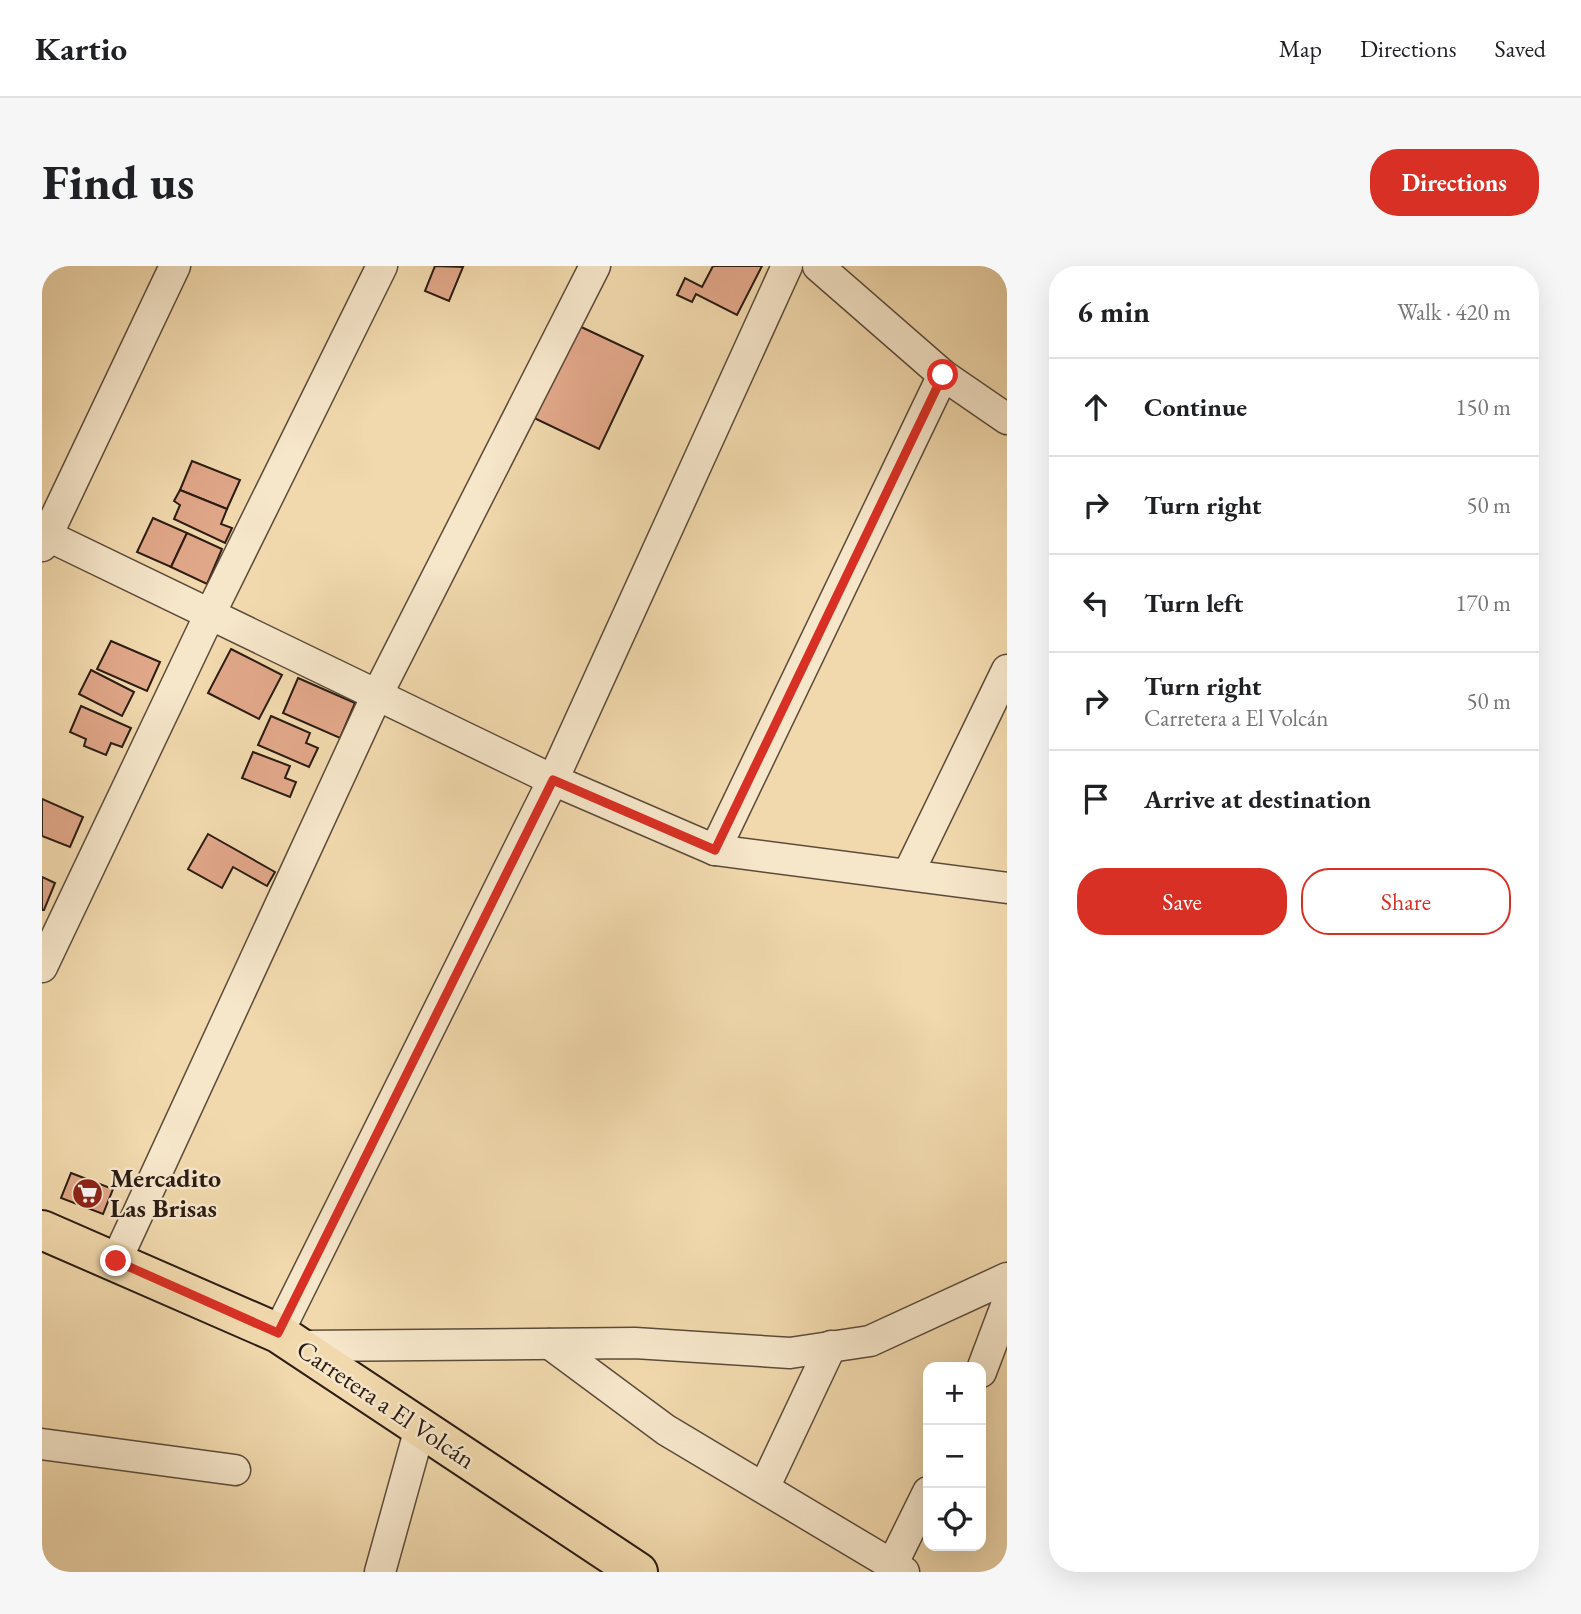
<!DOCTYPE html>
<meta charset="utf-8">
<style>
:root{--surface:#fff;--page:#f6f6f6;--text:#202124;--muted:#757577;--line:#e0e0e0;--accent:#d93025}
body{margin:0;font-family:"EB Garamond",serif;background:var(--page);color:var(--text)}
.controls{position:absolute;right:21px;bottom:21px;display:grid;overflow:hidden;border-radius:14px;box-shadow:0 7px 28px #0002}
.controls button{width:63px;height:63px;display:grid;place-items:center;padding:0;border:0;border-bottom:2px solid var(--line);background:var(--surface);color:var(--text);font:35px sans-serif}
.stop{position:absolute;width:21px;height:21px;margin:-16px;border:5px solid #d93025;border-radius:50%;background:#fff}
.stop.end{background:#d93025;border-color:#fff;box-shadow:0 2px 7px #0008}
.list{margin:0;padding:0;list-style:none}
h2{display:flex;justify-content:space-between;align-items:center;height:91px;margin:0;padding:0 28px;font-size:30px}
h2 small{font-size:23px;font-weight:400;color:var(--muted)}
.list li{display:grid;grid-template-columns:46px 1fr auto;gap:21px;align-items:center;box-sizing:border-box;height:98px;padding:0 28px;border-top:2px solid var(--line)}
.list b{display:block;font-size:26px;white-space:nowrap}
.list p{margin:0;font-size:23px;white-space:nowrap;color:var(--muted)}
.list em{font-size:23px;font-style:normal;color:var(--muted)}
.actions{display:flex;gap:14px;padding:21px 28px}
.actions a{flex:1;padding:16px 0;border:2px solid var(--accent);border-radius:28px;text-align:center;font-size:24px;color:var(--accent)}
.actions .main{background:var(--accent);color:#fff}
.icon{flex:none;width:38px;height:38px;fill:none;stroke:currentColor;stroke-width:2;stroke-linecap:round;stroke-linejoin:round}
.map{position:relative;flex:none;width:965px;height:1306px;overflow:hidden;border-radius:28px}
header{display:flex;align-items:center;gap:42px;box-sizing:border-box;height:98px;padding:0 35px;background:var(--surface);border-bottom:2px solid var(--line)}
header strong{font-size:33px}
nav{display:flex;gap:38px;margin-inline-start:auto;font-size:24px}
.intro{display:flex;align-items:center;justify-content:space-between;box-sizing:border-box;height:168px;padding:0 42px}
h1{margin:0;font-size:49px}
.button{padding:18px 32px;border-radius:28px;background:var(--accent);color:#fff;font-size:24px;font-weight:700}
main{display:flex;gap:42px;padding:0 42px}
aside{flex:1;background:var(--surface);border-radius:28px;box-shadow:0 7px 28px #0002}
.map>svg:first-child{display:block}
.building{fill:#e1a789;stroke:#2b1c14;stroke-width:2}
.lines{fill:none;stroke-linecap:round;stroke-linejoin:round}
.minor-casing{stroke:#5c4b3a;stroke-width:33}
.major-casing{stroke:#2b1c14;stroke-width:42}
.minor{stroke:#f6e6ca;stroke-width:30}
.major{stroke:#f1d9ad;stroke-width:38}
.route{stroke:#d93025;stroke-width:9}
.labels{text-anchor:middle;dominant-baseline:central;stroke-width:5;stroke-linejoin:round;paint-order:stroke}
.poi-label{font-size:26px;font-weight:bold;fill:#2b1c14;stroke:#f6e6ca;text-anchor:start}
.street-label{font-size:26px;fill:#2b1c14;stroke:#f6e6ca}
</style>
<header>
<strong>Kartio</strong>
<nav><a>Map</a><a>Directions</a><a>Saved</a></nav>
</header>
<div class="intro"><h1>Find us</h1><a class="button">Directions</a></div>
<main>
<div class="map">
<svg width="965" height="1306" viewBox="0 0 965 1306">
<rect width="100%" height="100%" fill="#f1d9ad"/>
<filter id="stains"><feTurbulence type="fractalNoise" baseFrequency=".00286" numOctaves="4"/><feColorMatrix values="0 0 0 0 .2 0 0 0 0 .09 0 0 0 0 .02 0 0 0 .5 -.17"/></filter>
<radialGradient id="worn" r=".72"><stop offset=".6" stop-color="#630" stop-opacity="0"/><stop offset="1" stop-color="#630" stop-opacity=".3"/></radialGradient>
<g class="building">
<polygon points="393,0 421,1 407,35 383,25"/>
<polygon points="671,0 720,0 695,49 654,28 650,36 635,29 643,12 660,21"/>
<polygon points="535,59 601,90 557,183 490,151"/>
<polygon points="150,195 198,214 185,243 138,224"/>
<polygon points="138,224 185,243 179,258 190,262 183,277 132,253 138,239 132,235"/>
<polygon points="111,252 145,267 129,301 95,286"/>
<polygon points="145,267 180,283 165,318 129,301"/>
<polygon points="69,375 118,396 105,425 55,403"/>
<polygon points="189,383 240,409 217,453 166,427"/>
<polygon points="49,404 92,426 80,450 37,428"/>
<polygon points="256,412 313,437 298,472 241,447"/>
<polygon points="39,440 89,462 80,481 69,477 64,489 42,480 44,473 28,466"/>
<polygon points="229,450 268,467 264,477 276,482 267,501 216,479"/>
<polygon points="211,486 248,500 243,512 254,516 248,531 200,512"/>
<polygon points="0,533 41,551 28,581 0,570"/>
<polygon points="166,568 233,606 225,620 191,601 180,622 146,603"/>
<polygon points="0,611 13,617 2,644 0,644"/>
<polygon points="29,907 71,923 61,948 19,932"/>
</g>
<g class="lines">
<defs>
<g id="minor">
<polyline points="776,0 901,109 965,153"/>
<polyline points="0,267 511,514 673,584 965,622"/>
<polyline points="0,280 133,0"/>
<polyline points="673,584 901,109"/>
<polyline points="866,608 965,404"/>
<polyline points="0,701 168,348 340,0"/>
<polyline points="74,995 335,429 553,0"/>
<polyline points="236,1067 511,514 745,0"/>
<polyline points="508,1078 624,1164 862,1306"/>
<polyline points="260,1080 593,1077 748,1087 828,1075 965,1012"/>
<polyline points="939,1106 965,1037"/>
<polyline points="0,1178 193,1204"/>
<polyline points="722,1222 789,1080"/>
<polyline points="850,1299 886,1226"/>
<polyline points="338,1306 378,1162"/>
</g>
<polyline id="major" points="0,964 236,1067 596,1306"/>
</defs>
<use href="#minor" class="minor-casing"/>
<use href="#major" class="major-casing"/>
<use href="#minor" class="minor"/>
<use href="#major" class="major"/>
</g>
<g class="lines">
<polyline class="route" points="74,995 236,1067 511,514 673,584 901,109"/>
</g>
<defs>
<symbol id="supermarket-disc" viewBox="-11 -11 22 22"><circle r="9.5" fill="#8f2418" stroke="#f6e6ca"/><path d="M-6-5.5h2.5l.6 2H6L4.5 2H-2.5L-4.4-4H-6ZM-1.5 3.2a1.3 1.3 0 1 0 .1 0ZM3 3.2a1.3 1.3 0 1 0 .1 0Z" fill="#fff"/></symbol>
</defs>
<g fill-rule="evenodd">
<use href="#supermarket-disc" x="28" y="910" width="35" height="35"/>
</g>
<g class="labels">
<g class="poi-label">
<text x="68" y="912">Mercadito<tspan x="68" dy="30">Las Brisas</tspan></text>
</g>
<g class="street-label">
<text transform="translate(344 1138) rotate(34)">Carretera a El Volcán</text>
</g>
</g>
<rect width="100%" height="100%" filter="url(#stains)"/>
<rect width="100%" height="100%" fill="url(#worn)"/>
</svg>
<div class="controls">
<button>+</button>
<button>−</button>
<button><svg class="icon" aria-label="locate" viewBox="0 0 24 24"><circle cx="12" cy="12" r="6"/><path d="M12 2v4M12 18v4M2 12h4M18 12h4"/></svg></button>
</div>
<div class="stop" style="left:901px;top:109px"></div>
<div class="stop end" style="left:74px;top:995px"></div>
</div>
<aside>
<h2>6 min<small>Walk · 420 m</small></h2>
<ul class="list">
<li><svg class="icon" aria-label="ahead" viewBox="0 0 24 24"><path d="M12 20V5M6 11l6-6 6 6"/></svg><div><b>Continue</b></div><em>150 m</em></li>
<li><svg class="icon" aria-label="right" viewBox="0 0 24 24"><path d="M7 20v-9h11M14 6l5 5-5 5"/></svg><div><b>Turn right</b></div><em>50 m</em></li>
<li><svg class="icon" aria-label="left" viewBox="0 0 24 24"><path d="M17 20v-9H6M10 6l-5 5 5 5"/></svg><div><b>Turn left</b></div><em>170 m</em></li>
<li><svg class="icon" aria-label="right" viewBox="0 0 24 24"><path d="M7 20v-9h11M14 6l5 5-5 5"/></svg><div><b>Turn right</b><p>Carretera a El Volcán</p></div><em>50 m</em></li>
<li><svg class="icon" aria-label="arrive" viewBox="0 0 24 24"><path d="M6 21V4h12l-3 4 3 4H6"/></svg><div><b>Arrive at destination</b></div></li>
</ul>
<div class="actions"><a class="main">Save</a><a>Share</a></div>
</aside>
</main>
